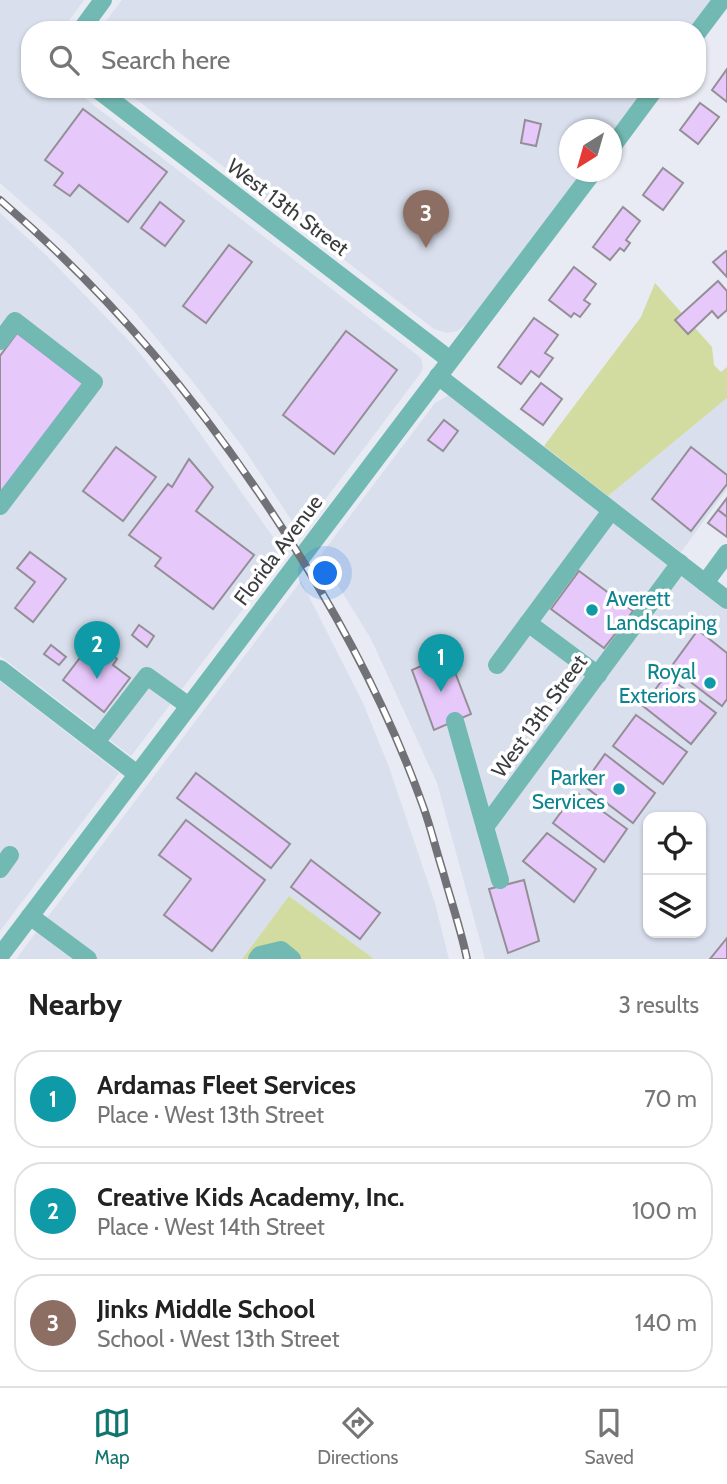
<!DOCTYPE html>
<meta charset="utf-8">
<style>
:root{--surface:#fff;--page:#f2f2f2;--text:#222;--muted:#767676;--line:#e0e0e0;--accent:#0f766e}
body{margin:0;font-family:Cabin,sans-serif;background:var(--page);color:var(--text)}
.controls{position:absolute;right:21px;bottom:21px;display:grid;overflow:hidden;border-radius:14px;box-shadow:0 2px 5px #0004}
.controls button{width:63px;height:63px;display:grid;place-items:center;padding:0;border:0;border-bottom:2px solid var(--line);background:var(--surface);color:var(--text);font:35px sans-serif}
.compass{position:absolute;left:559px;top:119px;width:63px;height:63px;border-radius:50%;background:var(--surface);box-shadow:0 2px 5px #0004;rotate:217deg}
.you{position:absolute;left:326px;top:574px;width:24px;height:24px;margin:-18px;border:5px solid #fff;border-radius:50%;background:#1a73e8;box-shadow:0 0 0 10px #1a73e833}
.badge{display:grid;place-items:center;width:46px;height:46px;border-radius:50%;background:var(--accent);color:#fff;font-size:23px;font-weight:700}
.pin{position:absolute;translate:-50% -58px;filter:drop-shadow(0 2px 4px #0008)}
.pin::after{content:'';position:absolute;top:37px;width:24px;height:21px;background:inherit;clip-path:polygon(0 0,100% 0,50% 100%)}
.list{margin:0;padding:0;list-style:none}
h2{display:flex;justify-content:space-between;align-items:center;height:91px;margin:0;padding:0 28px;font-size:30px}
h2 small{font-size:23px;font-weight:400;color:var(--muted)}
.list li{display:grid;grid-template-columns:46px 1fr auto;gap:21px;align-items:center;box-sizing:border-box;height:98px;margin:0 14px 14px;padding:0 14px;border:2px solid var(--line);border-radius:28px}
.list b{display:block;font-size:26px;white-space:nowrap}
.list p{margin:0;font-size:23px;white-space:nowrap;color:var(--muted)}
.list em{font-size:23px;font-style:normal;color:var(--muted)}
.icon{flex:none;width:38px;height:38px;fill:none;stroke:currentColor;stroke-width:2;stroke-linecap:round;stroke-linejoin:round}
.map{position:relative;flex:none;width:727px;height:959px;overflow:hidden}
.search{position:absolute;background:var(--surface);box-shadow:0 2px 5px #0004;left:21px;right:21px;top:21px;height:77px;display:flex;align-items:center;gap:18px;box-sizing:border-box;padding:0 24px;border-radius:28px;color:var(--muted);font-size:26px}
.sheet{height:427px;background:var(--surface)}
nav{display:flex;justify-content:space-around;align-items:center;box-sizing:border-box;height:98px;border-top:2px solid var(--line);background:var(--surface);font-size:19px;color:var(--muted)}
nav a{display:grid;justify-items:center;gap:4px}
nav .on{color:var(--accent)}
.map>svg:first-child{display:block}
.built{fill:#d9dfed;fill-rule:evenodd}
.green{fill:#d2dca1}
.building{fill:#e7c8fb;stroke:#948f97;stroke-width:2}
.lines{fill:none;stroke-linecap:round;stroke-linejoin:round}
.minor{stroke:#73b9b3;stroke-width:18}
.rail-casing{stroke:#707277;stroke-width:8}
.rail{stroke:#fff;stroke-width:5;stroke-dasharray:16;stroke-linecap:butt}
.culture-dot{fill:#0f9aa8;stroke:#fff;stroke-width:2.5}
.labels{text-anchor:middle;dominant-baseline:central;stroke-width:7;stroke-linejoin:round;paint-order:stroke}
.street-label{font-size:21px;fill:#3b3c3f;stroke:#fff}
.culture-label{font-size:21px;fill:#0d838f;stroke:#fff;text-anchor:end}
</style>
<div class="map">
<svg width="727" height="959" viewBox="0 0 727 959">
<rect width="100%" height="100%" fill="#e8ebf3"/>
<g class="built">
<polygon points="0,0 84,0 62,30 30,30 30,89 73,89 421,358 423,368 420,374 300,533 242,446 189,377 132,309 70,245 0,183"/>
<polygon points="122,0 712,0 689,30 99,30"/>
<polygon points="123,89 644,89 612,132 612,130 570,130 570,172 582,172 466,325 457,331 447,333 434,329"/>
<polygon points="0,213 45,254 133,345 168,388 285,554 131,756 0,656"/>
<path d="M449,395L727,610V959H485L437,783L371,639L320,556L435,403ZM648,817H701V933H648Z"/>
<polygon points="727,398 727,489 681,552 608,496"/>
<polygon points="301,581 363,703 389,767 435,903 449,959 374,959 289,896 242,959 16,959"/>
<polygon points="0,681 119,773 0,931"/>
</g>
<g class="green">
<polygon points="655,283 712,347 714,365 721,372 727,367 727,398 608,496 544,446 641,317"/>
<polygon points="289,896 374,959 242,959"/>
</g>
<g class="building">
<polygon points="727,69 727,102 712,90"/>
<polygon points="700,103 719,117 698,144 680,130"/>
<polygon points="83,109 167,172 128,222 79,185 70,196 54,185 63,173 45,160"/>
<polygon points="525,120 541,124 536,146 521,143"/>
<polygon points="663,168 683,183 663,210 643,195"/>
<polygon points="160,202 184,221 165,246 141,228"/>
<polygon points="623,207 640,221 626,240 630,243 624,251 620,248 610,260 593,247"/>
<polygon points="229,245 252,262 206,323 183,306"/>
<polygon points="726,251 727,252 727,277 713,262"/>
<polygon points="574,267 596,284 584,300 590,304 580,317 574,313 571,317 549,300"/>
<polygon points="718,281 727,291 727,310 718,318 712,311 688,334 675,320"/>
<polygon points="534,318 558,335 545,353 553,358 539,377 531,371 521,384 498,367"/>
<polygon points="346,331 397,370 334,454 283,415"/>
<polygon points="17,333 84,384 0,496 0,356"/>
<polygon points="541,383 562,399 543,425 521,409"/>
<polygon points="444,420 458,431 443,451 428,440"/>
<polygon points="116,447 156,477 123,521 83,491"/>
<polygon points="691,447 727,475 727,484 691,531 652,499"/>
<polygon points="189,459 213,487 196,511 254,555 213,609 155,566 161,558 129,535 168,484 172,487"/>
<polygon points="727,498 727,517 718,510"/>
<polygon points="718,510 727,517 727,537 708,523"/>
<polygon points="30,552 66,579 33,622 15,608 35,582 17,568"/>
<polygon points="579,571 633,611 604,648 551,609"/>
<polygon points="139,625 154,636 147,647 132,635"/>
<polygon points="698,630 727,653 727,699 722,706 671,667"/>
<polygon points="51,645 66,657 59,665 44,654"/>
<polygon points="89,646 104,658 109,652 117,659 113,665 130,678 104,712 63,680"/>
<polygon points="448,654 471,714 434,730 412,670"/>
<polygon points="666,675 716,713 691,744 643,706"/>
<polygon points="636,715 687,752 663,784 613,746"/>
<polygon points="605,754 655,793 633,823 583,785"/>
<polygon points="196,773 290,844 271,868 177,798"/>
<polygon points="576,792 627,829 604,862 553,823"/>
<polygon points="186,820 265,880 212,951 164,915 191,879 159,855"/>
<polygon points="547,833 596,869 574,902 523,861"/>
<polygon points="311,860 380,913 360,939 291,887"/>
<polygon points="524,880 539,941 508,953 489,889"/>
<polygon points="727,938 727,959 710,959"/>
</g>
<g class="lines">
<g class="minor">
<polyline points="81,30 103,0"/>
<polyline points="697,33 722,0"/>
<polyline points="97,89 450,360"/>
<polyline points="612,147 655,89"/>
<polyline points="0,341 15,321 94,382 0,506"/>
<polyline points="438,376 727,600"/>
<polyline points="705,583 727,553"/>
<polyline points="497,665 528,623"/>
<polyline points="0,669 137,774"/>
<polyline points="598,675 528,623 611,511"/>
<polyline points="455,721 500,880"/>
<polyline points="96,742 147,676 189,706"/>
<polyline points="485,827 680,563"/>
<polyline points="0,869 10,855"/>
<polyline points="30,916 88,959"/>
<polyline points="0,956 593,172"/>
<polyline points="257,959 260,955 281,950 292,959"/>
</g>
<defs>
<path id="rail" d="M0,200C112,296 202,404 282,528C339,616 388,708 423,806C431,828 436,850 443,872C451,901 461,930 467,959"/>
</defs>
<use href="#rail" class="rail-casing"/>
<use href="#rail" class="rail"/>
</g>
<g class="culture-dot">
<circle cx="592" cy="610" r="7"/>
<circle cx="710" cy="683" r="7"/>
<circle cx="619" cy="789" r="7"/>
</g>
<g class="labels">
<g class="street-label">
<text transform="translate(288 207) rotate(37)">West 13th Street</text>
<text transform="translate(278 550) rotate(-53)">Florida Avenue</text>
<text transform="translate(539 716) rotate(-54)">West 13th Street</text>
</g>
<g class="culture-label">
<text x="606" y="598" text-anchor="start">Averett<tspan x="606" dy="24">Landscaping</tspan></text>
<text x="696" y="671">Royal<tspan x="696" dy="24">Exteriors</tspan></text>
<text x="605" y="777">Parker<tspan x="605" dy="24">Services</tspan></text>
</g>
</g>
</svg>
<div class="controls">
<button><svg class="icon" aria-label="locate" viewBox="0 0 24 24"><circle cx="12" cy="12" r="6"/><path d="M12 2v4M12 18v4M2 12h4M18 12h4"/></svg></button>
<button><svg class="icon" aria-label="layers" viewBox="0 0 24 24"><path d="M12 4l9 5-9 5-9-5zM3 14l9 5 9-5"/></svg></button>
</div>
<svg class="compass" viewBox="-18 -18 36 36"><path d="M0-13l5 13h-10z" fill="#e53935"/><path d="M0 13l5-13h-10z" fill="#767676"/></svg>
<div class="you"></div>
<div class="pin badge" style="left:441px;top:692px;background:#0f9aa8">1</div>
<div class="pin badge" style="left:97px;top:679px;background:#0f9aa8">2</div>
<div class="pin badge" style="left:426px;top:248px;background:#8d6e63">3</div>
<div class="search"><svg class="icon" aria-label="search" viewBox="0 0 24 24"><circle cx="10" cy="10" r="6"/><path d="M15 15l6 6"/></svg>Search here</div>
</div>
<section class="sheet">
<h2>Nearby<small>3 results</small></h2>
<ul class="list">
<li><span class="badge" style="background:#0f9aa8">1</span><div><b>Ardamas Fleet Services</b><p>Place · West 13th Street</p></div><em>70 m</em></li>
<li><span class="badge" style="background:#0f9aa8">2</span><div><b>Creative Kids Academy, Inc.</b><p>Place · West 14th Street</p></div><em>100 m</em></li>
<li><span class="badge" style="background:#8d6e63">3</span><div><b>Jinks Middle School</b><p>School · West 13th Street</p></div><em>140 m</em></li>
</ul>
</section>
<nav>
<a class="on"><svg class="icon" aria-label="map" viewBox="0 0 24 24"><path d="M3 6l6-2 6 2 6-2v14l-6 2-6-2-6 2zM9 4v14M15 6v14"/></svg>Map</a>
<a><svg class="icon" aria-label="directions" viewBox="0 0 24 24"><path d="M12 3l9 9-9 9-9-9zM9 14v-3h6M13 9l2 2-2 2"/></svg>Directions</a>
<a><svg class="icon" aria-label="saved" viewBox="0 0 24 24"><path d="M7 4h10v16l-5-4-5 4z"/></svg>Saved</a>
</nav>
